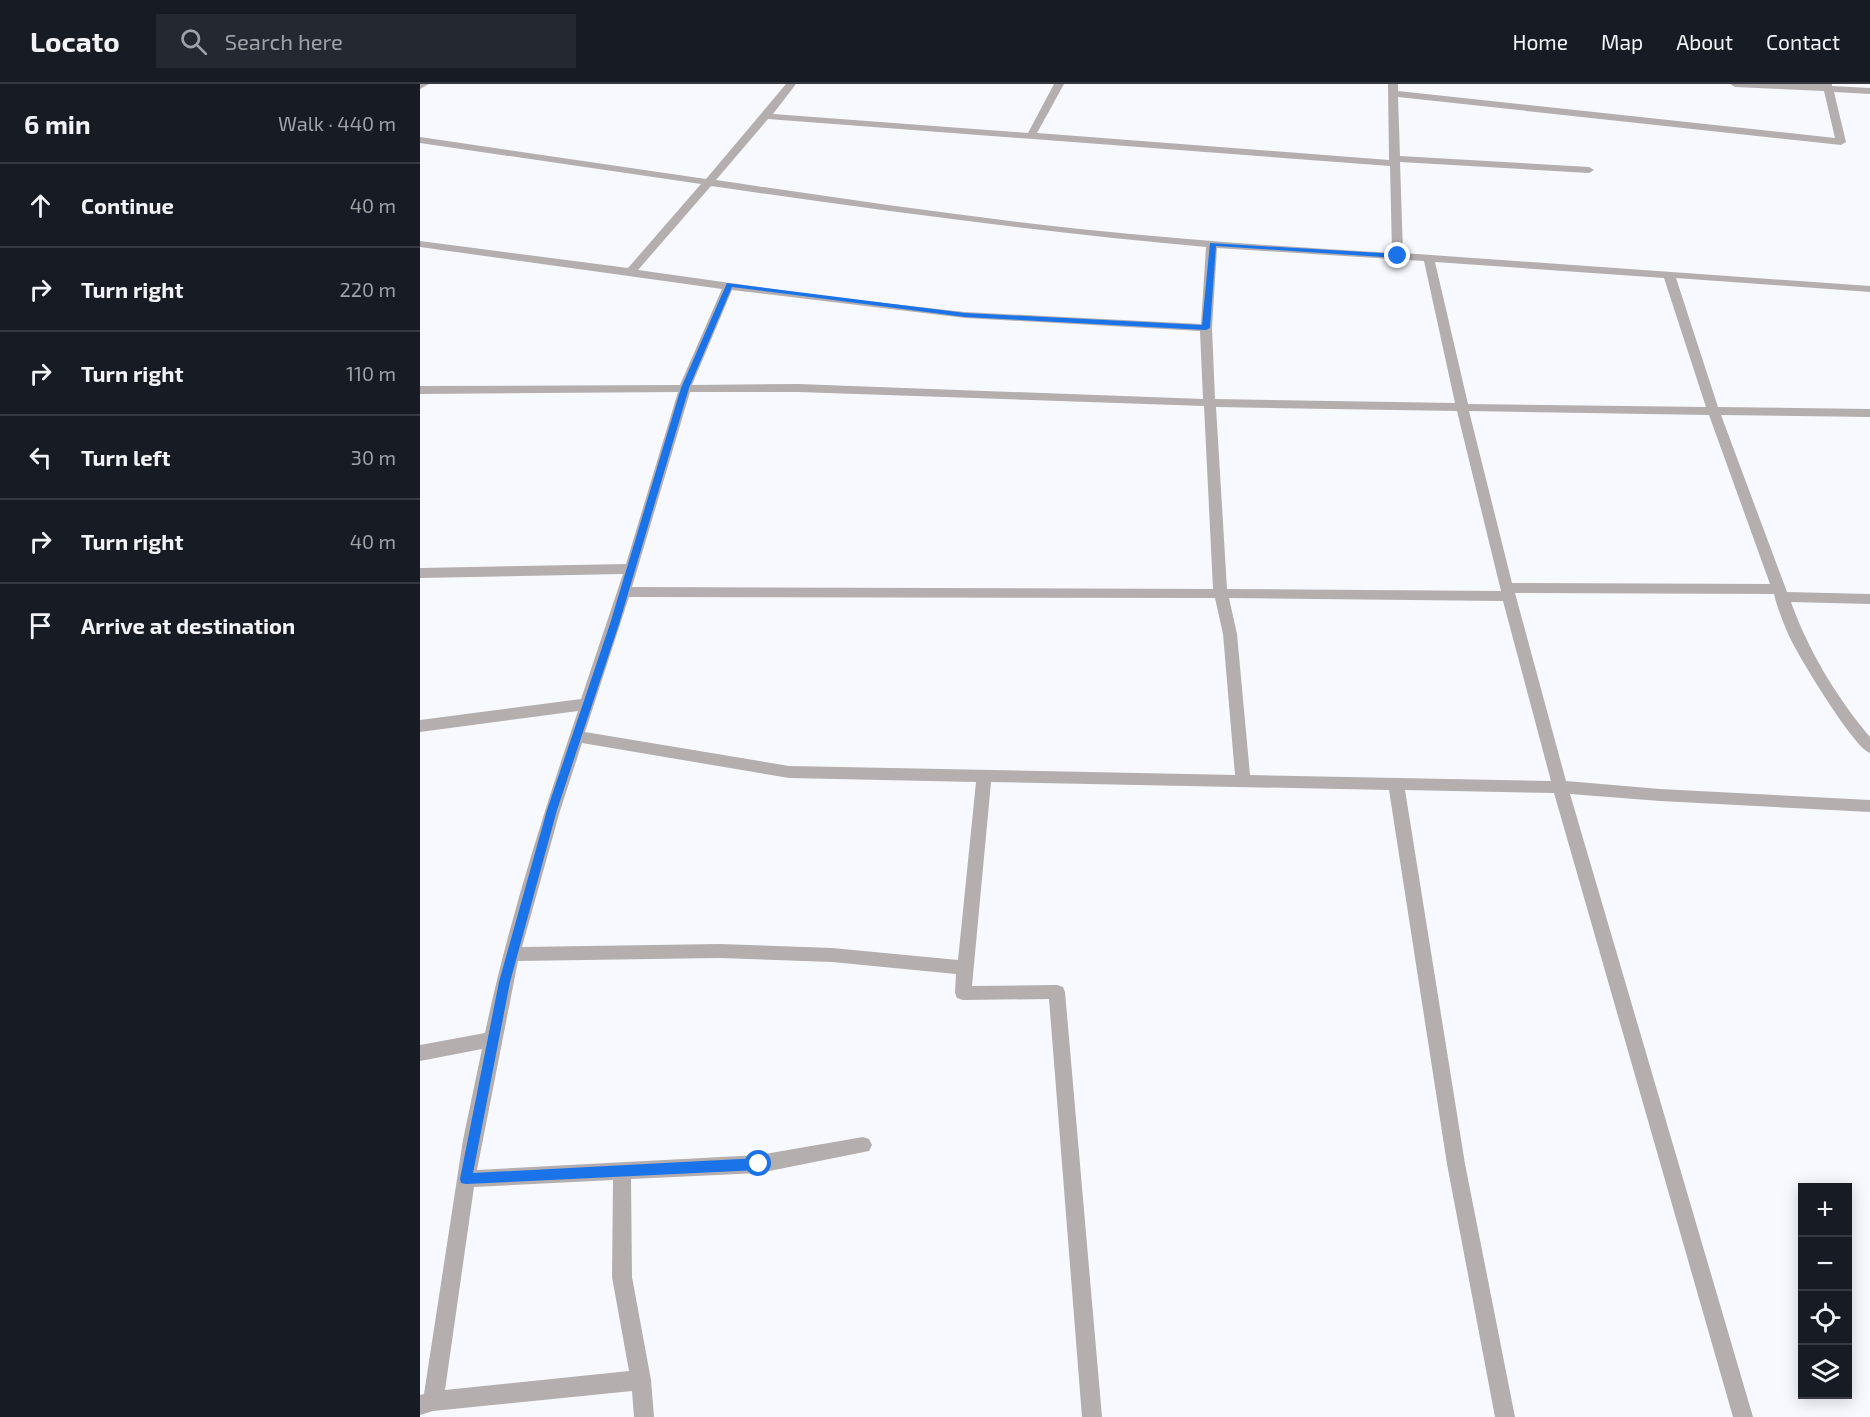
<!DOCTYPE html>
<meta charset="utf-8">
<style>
:root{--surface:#171b24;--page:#242831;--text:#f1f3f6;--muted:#9ea1a6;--line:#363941}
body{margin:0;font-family:"Exo 2",sans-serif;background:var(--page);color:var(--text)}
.controls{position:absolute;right:18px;bottom:18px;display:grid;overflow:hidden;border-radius:0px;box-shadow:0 3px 15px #0003}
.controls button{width:54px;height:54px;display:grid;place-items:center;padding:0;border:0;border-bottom:2px solid var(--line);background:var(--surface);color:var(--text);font:30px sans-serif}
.stop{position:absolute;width:18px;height:18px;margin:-14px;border:4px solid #1a73e8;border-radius:50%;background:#fff}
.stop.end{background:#1a73e8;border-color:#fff;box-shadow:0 2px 6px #0008}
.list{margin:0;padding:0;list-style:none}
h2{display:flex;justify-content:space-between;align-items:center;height:78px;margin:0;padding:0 24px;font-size:26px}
h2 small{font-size:20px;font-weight:400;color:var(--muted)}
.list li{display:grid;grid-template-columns:39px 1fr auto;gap:18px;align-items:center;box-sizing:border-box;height:84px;padding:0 24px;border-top:2px solid var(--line)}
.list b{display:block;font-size:22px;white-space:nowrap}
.list em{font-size:20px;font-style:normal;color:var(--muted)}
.icon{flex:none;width:33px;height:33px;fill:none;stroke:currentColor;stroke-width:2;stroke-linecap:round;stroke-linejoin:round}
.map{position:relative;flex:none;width:1450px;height:1333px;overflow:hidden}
header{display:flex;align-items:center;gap:36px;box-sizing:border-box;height:84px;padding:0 30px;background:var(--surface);border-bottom:2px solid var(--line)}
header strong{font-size:28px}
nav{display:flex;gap:33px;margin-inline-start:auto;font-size:21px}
.search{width:420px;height:54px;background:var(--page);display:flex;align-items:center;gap:15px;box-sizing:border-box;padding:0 21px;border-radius:0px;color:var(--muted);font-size:22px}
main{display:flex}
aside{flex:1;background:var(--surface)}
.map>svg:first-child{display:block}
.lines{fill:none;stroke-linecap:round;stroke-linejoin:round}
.minor{fill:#b4aeae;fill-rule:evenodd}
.route{fill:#1a73e8}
</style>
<header>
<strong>Locato</strong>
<div class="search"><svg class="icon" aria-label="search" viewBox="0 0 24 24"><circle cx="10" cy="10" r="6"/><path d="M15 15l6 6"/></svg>Search here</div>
<nav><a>Home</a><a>Map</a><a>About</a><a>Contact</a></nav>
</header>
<main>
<aside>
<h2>6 min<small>Walk · 440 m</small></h2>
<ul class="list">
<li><svg class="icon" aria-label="ahead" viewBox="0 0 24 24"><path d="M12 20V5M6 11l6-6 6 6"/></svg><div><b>Continue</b></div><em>40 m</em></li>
<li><svg class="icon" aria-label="right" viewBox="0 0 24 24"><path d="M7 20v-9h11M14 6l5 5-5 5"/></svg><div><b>Turn right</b></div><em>220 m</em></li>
<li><svg class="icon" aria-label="right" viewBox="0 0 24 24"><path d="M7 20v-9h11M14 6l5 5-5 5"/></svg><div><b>Turn right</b></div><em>110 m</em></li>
<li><svg class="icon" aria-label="left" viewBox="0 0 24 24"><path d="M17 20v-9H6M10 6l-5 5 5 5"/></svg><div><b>Turn left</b></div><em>30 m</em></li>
<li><svg class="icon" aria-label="right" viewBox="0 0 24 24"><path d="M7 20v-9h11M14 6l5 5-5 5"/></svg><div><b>Turn right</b></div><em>40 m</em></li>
<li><svg class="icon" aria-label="arrive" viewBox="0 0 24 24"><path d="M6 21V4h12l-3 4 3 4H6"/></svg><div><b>Arrive at destination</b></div></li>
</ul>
</aside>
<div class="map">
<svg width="1450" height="1333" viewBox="0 0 1450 1333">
<rect width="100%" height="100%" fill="#f7f9fe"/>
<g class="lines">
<g class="minor">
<polygon points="0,0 9,0 0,5"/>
<path d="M366,0H376L353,30L608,49L634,0H644L617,49L969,76L968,0H978V7L1415,54L1404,7L1315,3L1310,0H1412V2L1450,4V10L1414,8L1426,58L1421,61L978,13L980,72L1169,83L1174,86L1169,89L980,78L983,169L1450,202V208L1256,194L1298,323L1450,325V333L1301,331L1367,508L1450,510V520L1371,518C1388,566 1417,614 1450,653V669C1434,664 1379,573 1370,554C1364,541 1357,523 1354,510L1095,509L1146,697L1240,705L1450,716V728L1240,717L1150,710L1333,1333H1313L1134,709L985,706L1045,1080L1095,1333H1075L1027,1080L969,706L571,698L552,902L637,901L643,903L645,908L682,1333H662L629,915L543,916L537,914L535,909L536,890L412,878L299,874L98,877L57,1086L339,1071L443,1053L449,1055L452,1061L449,1067L339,1089L211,1095L212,1193L231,1296L234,1333H214L212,1307L13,1327L0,1331V1311L4,1310L43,1056L62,965L0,977V961L65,949C88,840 122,733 158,627L0,648V636L161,615L203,490L0,494V484L206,480L258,308L0,310V302L260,301L302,205L0,163V157L208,184L281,100L0,59V53L286,95ZM348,35L970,82L972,169C868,163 764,156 660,145C538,132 417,114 296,96ZM291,102C456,126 621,148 786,163L781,240L545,228L409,213L218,186ZM797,164L1004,177L1035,319L795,315L792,244ZM1015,178L1244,194L1286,323L1048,320ZM312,206L545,234L780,247L783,315L378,300L272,301ZM270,308H378L784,322L793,505L212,503ZM796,323L1037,327L1081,507L807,505ZM1049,327L1289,331L1350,500L1092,499ZM209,513L795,514L803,550L815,691L369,682L165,648ZM809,514L1083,517L1131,697L830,691L817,550ZM162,659L369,694L556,698L538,876L412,864L299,860L102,863L140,727ZM193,1096L192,1193L209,1287L25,1306L54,1103Z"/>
</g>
</g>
<polygon class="route" points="790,159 978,170 981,172 978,174 796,162 790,244 786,246 545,233 312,203 269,304 199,540 137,726 90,898 53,1089 339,1074 345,1080 339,1086 46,1100 41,1099 40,1095 79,898 127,726 190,540 261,304 307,199 545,229 782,241"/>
</svg>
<div class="controls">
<button>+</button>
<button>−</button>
<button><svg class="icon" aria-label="locate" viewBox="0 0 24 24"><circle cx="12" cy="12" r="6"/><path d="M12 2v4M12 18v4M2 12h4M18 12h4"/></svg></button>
<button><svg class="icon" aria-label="layers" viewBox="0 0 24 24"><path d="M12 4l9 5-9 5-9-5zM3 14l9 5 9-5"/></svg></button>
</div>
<div class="stop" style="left:339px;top:1080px"></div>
<div class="stop end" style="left:978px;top:172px"></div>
</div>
</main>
